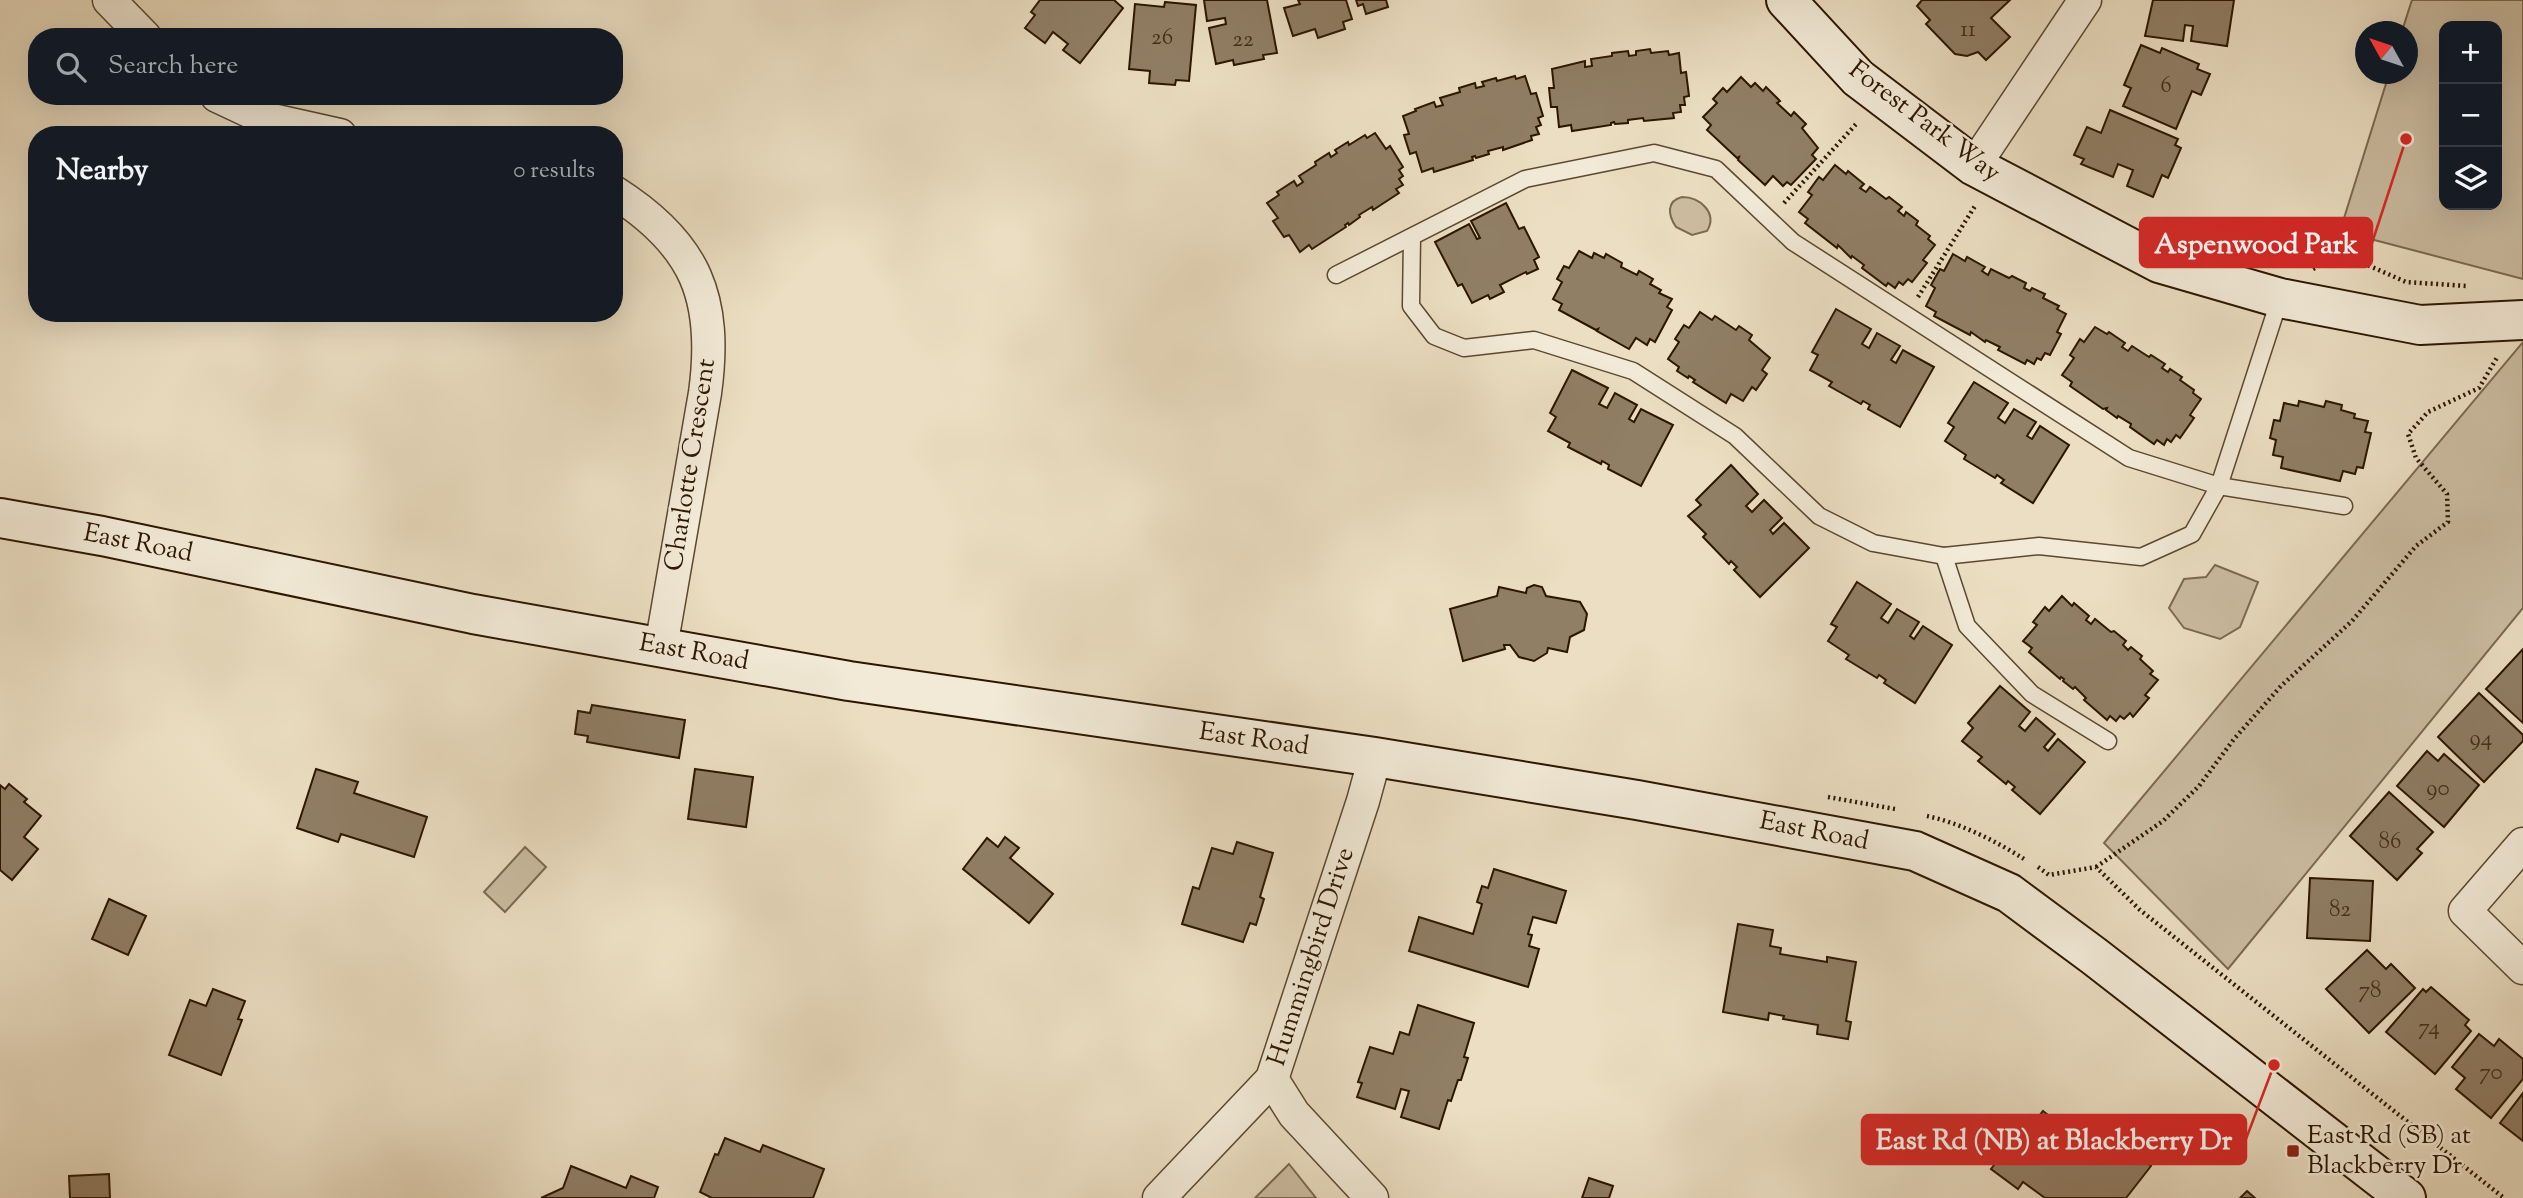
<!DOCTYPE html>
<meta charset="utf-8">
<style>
:root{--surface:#171b24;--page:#242831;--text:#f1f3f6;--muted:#9ea1a6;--line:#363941}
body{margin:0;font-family:"Sorts Mill Goudy",serif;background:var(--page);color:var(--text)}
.controls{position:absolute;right:21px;top:21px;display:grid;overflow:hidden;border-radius:14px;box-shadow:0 7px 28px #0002}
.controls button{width:63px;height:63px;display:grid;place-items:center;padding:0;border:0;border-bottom:2px solid var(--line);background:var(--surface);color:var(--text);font:35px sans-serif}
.compass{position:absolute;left:2355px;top:21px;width:63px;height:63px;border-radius:50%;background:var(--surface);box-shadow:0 7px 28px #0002;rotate:310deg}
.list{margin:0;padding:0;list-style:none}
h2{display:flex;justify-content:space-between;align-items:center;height:91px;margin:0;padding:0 28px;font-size:30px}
h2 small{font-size:23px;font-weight:400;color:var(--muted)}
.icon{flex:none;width:38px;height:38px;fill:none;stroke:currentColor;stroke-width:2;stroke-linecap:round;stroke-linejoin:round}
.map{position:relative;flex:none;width:2523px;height:1198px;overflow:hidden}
.search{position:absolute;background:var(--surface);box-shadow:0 7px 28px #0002;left:28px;top:28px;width:595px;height:77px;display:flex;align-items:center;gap:18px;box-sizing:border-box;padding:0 24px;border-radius:28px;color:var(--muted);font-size:26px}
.panel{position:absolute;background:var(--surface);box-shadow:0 7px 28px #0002;left:28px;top:126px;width:595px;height:196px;border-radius:28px}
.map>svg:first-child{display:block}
.green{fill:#cbbca1;stroke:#7c6950;stroke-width:2;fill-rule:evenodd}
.building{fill:#907e65;stroke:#2d1600;stroke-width:2}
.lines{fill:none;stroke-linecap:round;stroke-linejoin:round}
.lane-casing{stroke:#5c4830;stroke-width:19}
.street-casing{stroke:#5c4830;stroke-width:35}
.secondary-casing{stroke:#2d1600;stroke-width:42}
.path{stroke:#2d1600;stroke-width:4.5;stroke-dasharray:2 3.5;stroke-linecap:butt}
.lane{stroke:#f2ead7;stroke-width:16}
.street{stroke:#f2ead7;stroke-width:32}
.secondary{stroke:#f2ead7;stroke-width:38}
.poi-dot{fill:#8f2418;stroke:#f2ead7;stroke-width:2.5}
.labels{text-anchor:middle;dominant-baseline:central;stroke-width:5;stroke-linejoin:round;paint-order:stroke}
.number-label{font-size:23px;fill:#463019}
.street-label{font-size:26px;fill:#2d1600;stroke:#f2ead7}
.poi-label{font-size:26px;fill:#2d1600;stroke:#f2ead7;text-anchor:start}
.leader{fill:none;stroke:#d62828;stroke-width:2.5}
.callout-dot{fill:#d62828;stroke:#f2ead7;stroke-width:2.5}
.callout{fill:#d62828;stroke:#d62828;stroke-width:2.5}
.callout-label{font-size:28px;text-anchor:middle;font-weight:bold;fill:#fff}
</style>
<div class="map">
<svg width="2523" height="1198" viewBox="0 0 2523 1198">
<rect width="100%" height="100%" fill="#ebdec2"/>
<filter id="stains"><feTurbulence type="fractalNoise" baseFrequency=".00286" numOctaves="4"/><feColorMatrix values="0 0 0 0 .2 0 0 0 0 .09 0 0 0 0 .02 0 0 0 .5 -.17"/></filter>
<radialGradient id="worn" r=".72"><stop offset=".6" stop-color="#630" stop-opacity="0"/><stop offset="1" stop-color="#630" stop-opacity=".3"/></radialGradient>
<g class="green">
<path d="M2412,0H2523V279L2340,231L2389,74H2408V32L2402,31ZM2444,26H2497V205H2444Z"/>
<path d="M1682,197C1700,197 1718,213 1707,231L1692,235L1676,227C1668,215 1666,201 1682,197Z"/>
<polygon points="2523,342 2523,608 2228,969 2104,843"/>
<polygon points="2215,565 2258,582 2240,627 2220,639 2184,628 2169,608 2184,579 2206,577"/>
<polygon points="525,847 546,867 505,912 484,892"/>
<polygon points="1289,1164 1316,1198 1255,1198"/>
</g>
<g class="building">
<polygon points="1040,0 1114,0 1123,8 1080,63 1063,50 1068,44 1053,32 1045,43 1025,28 1035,15 1031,12"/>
<polygon points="1204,0 1267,0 1277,53 1263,55 1264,59 1234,65 1233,60 1216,64 1209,28 1226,24 1225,18 1207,21"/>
<polygon points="1298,0 1346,0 1352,19 1343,22 1345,29 1318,38 1315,29 1293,36 1284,8 1300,4"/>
<polygon points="1356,0 1386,0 1388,7 1366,14 1363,4 1358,6"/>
<polygon points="1922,0 2010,0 1991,18 2010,37 1986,60 1978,52 1967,56 1955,54 1926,24 1930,20 1917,6"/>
<polygon points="2153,0 2234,0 2227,46 2191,41 2193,26 2185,25 2183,41 2145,36"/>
<polygon points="1165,2 1196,5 1189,81 1176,80 1175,85 1149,83 1150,71 1129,69 1135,4 1164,7"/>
<polygon points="2141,45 2160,53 2162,48 2199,64 2197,69 2210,74 2201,95 2192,91 2176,129 2123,106 2131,88 2124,85"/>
<polygon points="1650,49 1651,53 1668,51 1669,55 1679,53 1681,73 1686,72 1689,96 1684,97 1685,105 1680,105 1681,112 1673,113 1674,118 1644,121 1643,118 1628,120 1628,123 1615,124 1614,122 1611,123 1611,125 1572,131 1571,125 1559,127 1557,107 1551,107 1549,88 1554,88 1552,69 1585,61 1585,67 1592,66 1591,59 1612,56 1612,53 1628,51 1629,56 1636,55 1636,51"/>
<polygon points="1515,76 1516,79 1525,76 1531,94 1536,93 1543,116 1538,118 1541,125 1536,127 1539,134 1531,136 1532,140 1503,150 1503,147 1488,151 1489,154 1476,158 1475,156 1472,157 1473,160 1434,172 1433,168 1422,172 1416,152 1410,154 1404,135 1409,134 1403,116 1416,111 1415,109 1434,102 1436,107 1443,105 1440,98 1460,92 1459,88 1475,83 1476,88 1484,86 1482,82 1496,78 1497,81"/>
<polygon points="1741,77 1751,87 1755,83 1763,91 1766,87 1780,101 1777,103 1791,116 1794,112 1806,124 1802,128 1818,148 1812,155 1816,159 1791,185 1787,182 1783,186 1773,176 1765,185 1738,160 1739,157 1737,158 1707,130 1711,125 1703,117 1717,103 1713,99 1723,88 1727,92"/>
<polygon points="2110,110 2178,139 2175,145 2181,148 2168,178 2162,175 2153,197 2127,186 2133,170 2118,164 2113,177 2081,164 2084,159 2074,155 2087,127 2101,133"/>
<polygon points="1375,133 1386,149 1390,146 1403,167 1399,170 1403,176 1399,179 1403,185 1396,189 1399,193 1373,210 1372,207 1359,215 1360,217 1349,225 1348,223 1345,225 1346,227 1312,249 1309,245 1300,252 1289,235 1284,237 1273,221 1278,218 1267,203 1279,195 1277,192 1294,181 1297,186 1303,182 1299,176 1316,165 1315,162 1329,153 1331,157 1337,153 1335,150 1348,142 1349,145 1365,135 1367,138"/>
<polygon points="1835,165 1846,174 1848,171 1864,184 1860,188 1866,192 1870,187 1886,199 1889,197 1902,207 1898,211 1904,216 1906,212 1918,221 1916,225 1930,236 1928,239 1935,245 1923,260 1927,263 1912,282 1908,279 1903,285 1899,282 1895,288 1888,283 1886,286 1862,268 1864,265 1852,256 1851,258 1838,245 1837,248 1805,223 1808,219 1799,212 1812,195 1808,192 1819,177 1823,180"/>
<polygon points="1506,203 1519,229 1524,227 1539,257 1534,260 1538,269 1527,274 1526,272 1500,285 1504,292 1490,299 1488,295 1472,303 1462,284 1458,286 1435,242 1469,224 1477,239 1480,238 1471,221"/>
<polygon points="1579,251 1592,258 1594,253 1604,258 1606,254 1622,263 1621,267 1637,275 1639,271 1653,279 1650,284 1661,290 1659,293 1672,299 1667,307 1672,310 1655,342 1650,339 1647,345 1636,338 1629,349 1597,331 1598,329 1596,330 1559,310 1562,304 1553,299 1562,282 1557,279 1564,266 1569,268"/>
<polygon points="1953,254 1965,261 1967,257 1985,267 1982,271 1988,275 1991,269 2009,278 2012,276 2026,283 2024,288 2030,291 2032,288 2045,294 2043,298 2059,306 2057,309 2066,314 2057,332 2061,334 2050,355 2045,353 2041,360 2037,358 2034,364 2027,360 2025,364 1998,350 2000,347 1986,340 1985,342 1971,332 1970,335 1934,316 1936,312 1926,306 1935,288 1931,285 1940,269 1944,271"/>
<polygon points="1836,309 1871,329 1862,344 1869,348 1877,333 1900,346 1891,360 1896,363 1903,350 1934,367 1900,427 1868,409 1870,405 1863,401 1861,404 1829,386 1832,382 1810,370 1818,355 1812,352"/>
<polygon points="1700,312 1712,320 1715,316 1736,330 1739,326 1752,335 1749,340 1770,358 1762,370 1767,374 1756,390 1752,387 1743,401 1731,394 1726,403 1693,382 1695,380 1689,376 1688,378 1677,371 1679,367 1668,359 1679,342 1675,339 1684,325 1689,328"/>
<polygon points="2095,327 2107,334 2109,332 2125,343 2122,347 2128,351 2132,346 2149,357 2151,355 2165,364 2162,368 2168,372 2170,369 2182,377 2180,380 2194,390 2193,393 2201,399 2190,415 2194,418 2180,438 2176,435 2171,442 2167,439 2164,445 2157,440 2154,444 2130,427 2131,424 2118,416 2117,418 2106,410 2107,408 2103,409 2070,386 2072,382 2062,375 2074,358 2070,355 2080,339 2084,342"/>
<polygon points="1572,370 1608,388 1599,404 1607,408 1615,393 1637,405 1629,419 1634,422 1641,409 1673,425 1641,486 1608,469 1609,465 1602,461 1601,464 1568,447 1570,443 1548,431 1556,417 1550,413"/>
<polygon points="1974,382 2008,403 1998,418 2005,423 2014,409 2036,422 2027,436 2032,439 2040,426 2069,445 2033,503 2001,483 2004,480 1997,475 1995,478 1964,459 1966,455 1945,441 1954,427 1948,423"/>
<polygon points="2299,401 2324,407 2326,401 2342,405 2341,410 2355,414 2354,418 2368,421 2365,432 2371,433 2363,468 2357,467 2355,474 2343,471 2340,481 2281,468 2283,457 2273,455 2276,440 2270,438 2274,420 2280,421 2284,403 2298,406"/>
<polygon points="1731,465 1758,494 1746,506 1752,512 1764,500 1782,518 1770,530 1773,534 1784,523 1809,548 1760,597 1734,570 1737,567 1731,561 1729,564 1703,537 1706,534 1688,516 1701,505 1696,500"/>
<polygon points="1857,582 1891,604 1881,618 1888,623 1897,609 1919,622 1910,636 1914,639 1923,626 1952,645 1915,703 1884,683 1886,680 1879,675 1877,678 1846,659 1849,655 1828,641 1837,627 1831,624"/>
<polygon points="1534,585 1542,587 1546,596 1580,602 1587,614 1584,630 1570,637 1567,652 1548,648 1547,653 1534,661 1519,657 1510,645 1504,645 1505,649 1463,661 1450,609 1497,596 1499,587 1526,593 1527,588"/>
<polygon points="2062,596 2072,606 2074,603 2089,616 2086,620 2091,624 2095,619 2111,632 2114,631 2126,641 2123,645 2128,650 2131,647 2142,656 2140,659 2153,671 2150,674 2158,680 2145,695 2149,698 2133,717 2130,713 2124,719 2120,716 2116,721 2110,716 2107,720 2084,700 2086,698 2075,687 2073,689 2063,681 2064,679 2061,677 2060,679 2029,652 2032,648 2023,641 2037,625 2033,622 2045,607 2049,611"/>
<polygon points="2523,649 2523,723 2486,689"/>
<polygon points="2000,686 2030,712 2019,726 2025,731 2036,718 2055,734 2044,747 2048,751 2058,739 2085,762 2040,814 2012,790 2015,787 2008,781 2006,784 1978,761 1982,757 1962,741 1973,728 1968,723"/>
<polygon points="2479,693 2523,735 2523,741 2484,782 2438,737"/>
<polygon points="592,705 685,720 679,758 587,742 588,736 575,734 578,711 590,713"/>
<polygon points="2427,751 2438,761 2444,754 2479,785 2444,827 2397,786"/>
<polygon points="316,769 358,782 354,793 427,817 414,857 341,834 338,842 297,828"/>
<polygon points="695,769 753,777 746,827 688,819"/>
<polygon points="9,784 27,799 24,802 41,816 24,837 38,849 12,880 0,870 0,785 5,789"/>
<polygon points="2389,792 2433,832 2417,849 2422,853 2397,880 2350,836"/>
<polygon points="1005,837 1019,848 1010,858 1053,894 1029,923 963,869 987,838 998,847"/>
<polygon points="1237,842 1273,853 1260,897 1264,899 1256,925 1250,923 1243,942 1182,924 1193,887 1199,889 1212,848 1233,854"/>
<polygon points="1494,869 1566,891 1556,923 1533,917 1528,934 1532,935 1529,946 1539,949 1528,987 1409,951 1419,917 1473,934 1482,904 1477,902 1482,886 1488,888"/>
<polygon points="2310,878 2373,881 2370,941 2307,938"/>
<polygon points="109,899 146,916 128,955 92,939"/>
<polygon points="1738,924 1773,930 1770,946 1781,948 1780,954 1827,962 1827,957 1856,962 1846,1021 1851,1022 1848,1039 1817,1034 1818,1025 1783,1019 1784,1016 1769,1013 1768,1020 1723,1012"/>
<polygon points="2367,950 2386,969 2391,964 2415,988 2369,1033 2326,989"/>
<polygon points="2431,987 2469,1020 2465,1025 2471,1031 2435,1074 2386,1032 2423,989 2426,992"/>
<polygon points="213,989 245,1001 238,1019 242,1020 221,1075 169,1055 190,1000 206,1006"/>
<polygon points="1418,1005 1474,1023 1464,1057 1468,1058 1461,1080 1458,1080 1451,1101 1448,1100 1439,1129 1401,1117 1409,1091 1401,1089 1395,1109 1357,1097 1362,1083 1358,1082 1370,1047 1393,1054 1400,1032 1409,1035"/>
<polygon points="2479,1034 2494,1046 2499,1039 2523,1059 2523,1079 2491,1118 2456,1089 2465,1078 2452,1067"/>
<polygon points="2523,1093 2523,1141 2500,1123"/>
<polygon points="2043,1111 2062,1126 2060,1128 2091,1152 2093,1149 2106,1160 2109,1156 2115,1160 2126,1147 2151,1166 2126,1198 2045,1198 2023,1182 2018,1189 1991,1169 2002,1155 2007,1158"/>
<polygon points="725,1138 760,1152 763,1145 824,1169 813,1198 712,1198 700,1192 715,1154 718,1155"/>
<polygon points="571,1166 626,1188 631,1176 658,1187 654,1198 541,1198 563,1188"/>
<polygon points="109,1174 110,1198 70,1198 69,1176"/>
<polygon points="1589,1178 1613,1186 1609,1198 1582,1198"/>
<polygon points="2247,1191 2255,1198 2240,1198"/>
</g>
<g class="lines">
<defs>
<g id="lane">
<polyline points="1412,237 1411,306 1434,336 1464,348 1534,340 1633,371 1735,436 1819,516 1873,543 1944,556 2039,546 2141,557 2192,534 2219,486 2280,298"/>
<polyline points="1336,275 1525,179 1654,153 1716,169 1793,242 2129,458 2219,486 2344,506"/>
<polyline points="1944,556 1967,626 2032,694 2108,741"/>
</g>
<g id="street">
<polyline points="109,0 145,37"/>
<polyline points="217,96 264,118 340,135"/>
<polyline points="1974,166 2085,0"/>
<path d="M614,192C696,244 718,298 705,393L661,647"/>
<polyline points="2523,844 2465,911 2523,968"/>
<polyline points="1272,1079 1294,1114 1372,1198"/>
<polyline points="1159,1198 1272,1079 1363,801 1375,757"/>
</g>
<g id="secondary">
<polyline points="1786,0 1858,78 1974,166 2159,263 2280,298 2420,325 2523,320"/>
<polyline points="0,518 102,536 473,614 849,681 1375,757 1637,800 1915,851 2009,893 2094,956 2406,1198"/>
</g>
</defs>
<use href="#lane" class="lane-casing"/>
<use href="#street" class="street-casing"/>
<use href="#secondary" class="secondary-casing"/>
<g class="path">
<polyline points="1784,203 1858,122"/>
<polyline points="2313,269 2337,256 2347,256 2406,282 2467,286"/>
<polyline points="1918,297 1975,206"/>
<polyline points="1828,797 1895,809"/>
<path d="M1927,816C1960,823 1996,841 2024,859"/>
<polyline points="2038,867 2049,875 2096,867 2140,910 2504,1198"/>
<polyline points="2096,867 2163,821 2199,786 2234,739 2281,686 2352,621 2416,546 2448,522 2447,494 2416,458 2408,434 2428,412 2479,388 2498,356"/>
</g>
<use href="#lane" class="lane"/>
<use href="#street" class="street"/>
<use href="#secondary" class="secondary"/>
</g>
<rect class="poi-dot" x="2286" y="1144" width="14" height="14" rx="3.5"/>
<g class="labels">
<g class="number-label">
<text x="1968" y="30">11</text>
<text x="1162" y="38">26</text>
<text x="1243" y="40">22</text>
<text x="2166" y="86">6</text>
<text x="2481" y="739">94</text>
<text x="2438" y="789">90</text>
<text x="2390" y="842">86</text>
<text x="2340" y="910">82</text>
<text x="2370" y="991">78</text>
<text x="2429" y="1028">74</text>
<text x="2491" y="1073">70</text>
</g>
<g class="street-label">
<text transform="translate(1924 122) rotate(37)">Forest Park Way</text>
<text transform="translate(691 465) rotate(-81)">Charlotte Crescent</text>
<text transform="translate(138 544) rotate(11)">East Road</text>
<text transform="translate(694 653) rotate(10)">East Road</text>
<text transform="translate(1254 740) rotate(8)">East Road</text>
<text transform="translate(1814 832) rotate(11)">East Road</text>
<text transform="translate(1312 957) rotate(-72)">Hummingbird Drive</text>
</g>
<g class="poi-label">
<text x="2307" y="1136">East Rd (SB) at<tspan x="2307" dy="30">Blackberry Dr</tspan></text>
</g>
</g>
<path class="leader" d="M2406 139L2372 243M2274 1065L2246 1139"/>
<g class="callout-dot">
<circle cx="2406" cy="139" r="7"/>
<circle cx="2274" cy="1065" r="7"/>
</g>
<g class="callout">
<rect x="2140" y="218" width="232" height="49" rx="7"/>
<rect x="1862" y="1115" width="384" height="49" rx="7"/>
</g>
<g class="callout-label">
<text x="2256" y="253">Aspenwood Park</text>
<text x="2054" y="1149">East Rd (NB) at Blackberry Dr</text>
</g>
<rect width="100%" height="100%" filter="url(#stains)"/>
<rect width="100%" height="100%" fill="url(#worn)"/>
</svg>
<div class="controls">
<button>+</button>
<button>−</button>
<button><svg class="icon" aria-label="layers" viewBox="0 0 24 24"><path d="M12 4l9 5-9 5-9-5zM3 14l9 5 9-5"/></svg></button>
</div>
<svg class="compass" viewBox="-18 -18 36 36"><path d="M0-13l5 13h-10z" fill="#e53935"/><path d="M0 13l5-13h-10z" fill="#9ea1a6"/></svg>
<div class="search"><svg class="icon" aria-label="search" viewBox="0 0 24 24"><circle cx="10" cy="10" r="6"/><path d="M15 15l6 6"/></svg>Search here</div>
<section class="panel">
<h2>Nearby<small>0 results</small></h2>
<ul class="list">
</ul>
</section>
</div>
